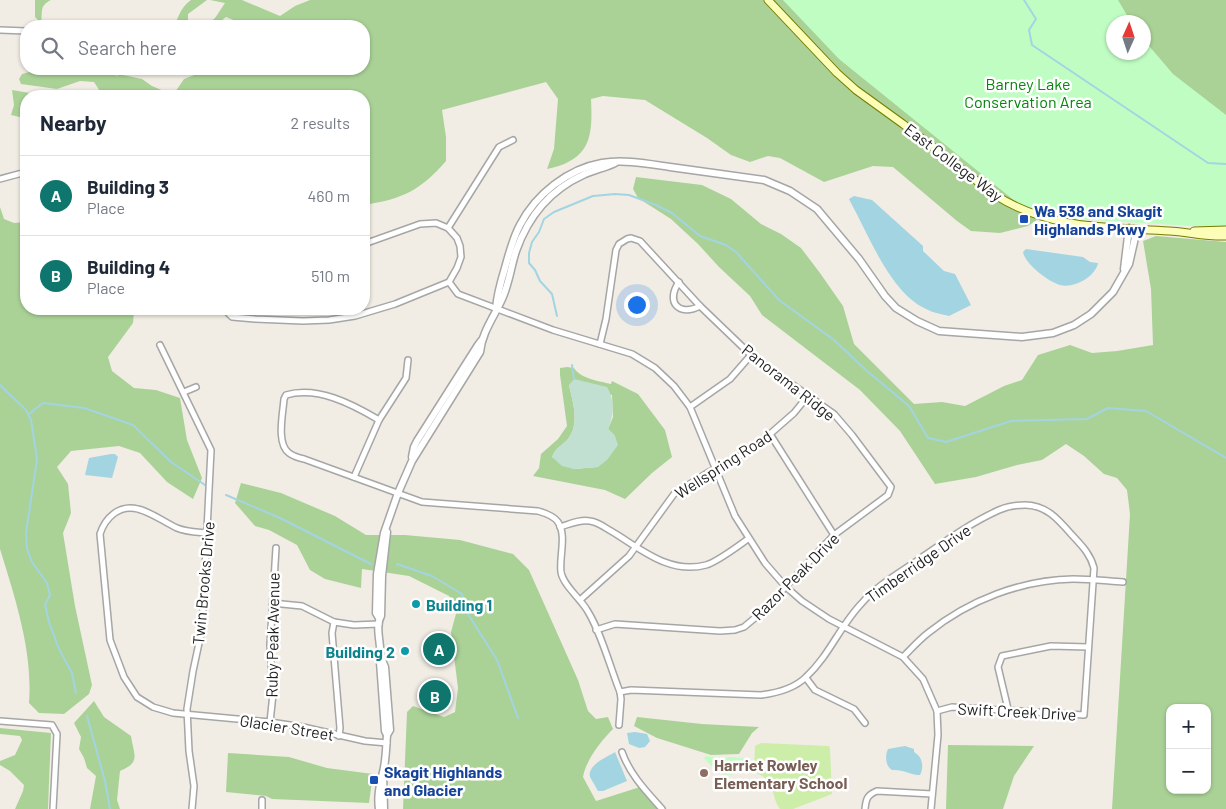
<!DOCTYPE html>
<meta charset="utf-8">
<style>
:root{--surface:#fff;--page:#f2f2f3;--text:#1f2937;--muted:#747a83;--line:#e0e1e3;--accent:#0f766e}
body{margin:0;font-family:Barlow,sans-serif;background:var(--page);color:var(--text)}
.controls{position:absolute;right:15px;bottom:15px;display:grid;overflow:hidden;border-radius:10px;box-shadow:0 1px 4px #0004}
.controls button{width:45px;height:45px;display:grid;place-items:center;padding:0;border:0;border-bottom:1px solid var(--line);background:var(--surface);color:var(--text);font:25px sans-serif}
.compass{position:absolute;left:1106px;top:15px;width:45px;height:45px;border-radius:50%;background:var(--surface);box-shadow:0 1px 4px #0004;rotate:3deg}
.you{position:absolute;left:636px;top:304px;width:18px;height:18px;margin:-12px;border:4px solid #fff;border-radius:50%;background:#1a73e8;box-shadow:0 0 0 8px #1a73e833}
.badge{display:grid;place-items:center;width:32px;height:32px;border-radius:50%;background:var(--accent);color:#fff;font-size:16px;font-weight:700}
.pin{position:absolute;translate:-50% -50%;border:2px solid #fff;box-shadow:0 1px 5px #0006}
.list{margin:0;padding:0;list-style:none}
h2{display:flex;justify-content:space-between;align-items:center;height:65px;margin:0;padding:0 20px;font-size:21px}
h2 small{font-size:16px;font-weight:400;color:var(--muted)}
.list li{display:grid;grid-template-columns:32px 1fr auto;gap:15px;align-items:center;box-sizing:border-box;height:80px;padding:0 20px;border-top:1px solid var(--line)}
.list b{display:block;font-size:19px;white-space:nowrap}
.list p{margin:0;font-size:16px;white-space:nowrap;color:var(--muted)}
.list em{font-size:16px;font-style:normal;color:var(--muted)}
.icon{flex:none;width:28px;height:28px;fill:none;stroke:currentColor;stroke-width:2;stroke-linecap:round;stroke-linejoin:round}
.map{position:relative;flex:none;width:1226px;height:809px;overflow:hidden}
.search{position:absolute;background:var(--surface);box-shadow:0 1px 4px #0004;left:20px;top:20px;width:350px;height:55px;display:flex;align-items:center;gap:12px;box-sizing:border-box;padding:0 18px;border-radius:20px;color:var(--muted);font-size:19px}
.panel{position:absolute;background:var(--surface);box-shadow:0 1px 4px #0004;left:20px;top:90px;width:350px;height:225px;border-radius:20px}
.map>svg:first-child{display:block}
.grass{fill:#cceea8}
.forest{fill:#aad297;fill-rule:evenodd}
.wetland{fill:#c1e0d1}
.park{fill:#c0fdc3}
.water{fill:#a3d4e1}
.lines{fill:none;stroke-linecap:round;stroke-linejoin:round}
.stream{stroke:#a3d4e1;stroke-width:2}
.minor-casing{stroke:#a6a6a6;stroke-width:8}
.tertiary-casing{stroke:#a6a6a6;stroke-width:9}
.secondary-casing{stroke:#737d00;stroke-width:9}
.minor{stroke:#fff;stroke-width:5}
.tertiary{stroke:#fff;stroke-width:6}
.secondary{stroke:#fcfdb7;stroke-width:7}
.transit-dot{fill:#1a4fb4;stroke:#fff;stroke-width:2}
.culture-dot{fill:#0f9aa8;stroke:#fff;stroke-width:2}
.education-dot{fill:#8d6e63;stroke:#fff;stroke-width:2}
.labels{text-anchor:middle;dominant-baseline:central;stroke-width:5;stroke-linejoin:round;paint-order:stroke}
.park-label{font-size:16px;fill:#05860c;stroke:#fff}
.street-label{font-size:16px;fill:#1f1f1f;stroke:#fff}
.transit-label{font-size:16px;font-weight:bold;fill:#164399;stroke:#fff;text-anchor:start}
.culture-label{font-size:16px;font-weight:bold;fill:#0d838f;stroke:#fff;text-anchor:start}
.education-label{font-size:16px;font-weight:bold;fill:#785e54;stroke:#fff;text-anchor:start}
</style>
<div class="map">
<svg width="1226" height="809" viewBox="0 0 1226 809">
<rect width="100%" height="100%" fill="#f1ede5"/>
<path class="grass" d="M761,743L829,746L830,749L832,794L793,809H780C770,795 777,780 754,772L755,746Z"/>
<g class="forest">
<path d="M35,0H51C39,6 43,11 41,23L35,17Z"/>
<path d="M191,0H207L188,14V22L185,26H175C178,16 182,6 191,0Z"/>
<path d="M210,0H242L280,16L295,6L310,0H1226V218L1052,210L1028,226L1000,233L971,231L957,221L893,167L873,166L824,182L780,158L768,156L750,162L731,155L707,138L645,100L603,96L591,99C593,138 590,160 547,169L554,149L558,99L546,82L442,110L446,137V161C421,190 403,199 364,205V96H107V94L103,96L94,82L80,81L57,89L21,84L19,79L22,74L40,69C65,85 88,62 106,69C110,71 114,74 117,76L118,74L142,79L152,86L173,95L184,79L202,72L205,69H364V26H241V23L226,17L214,26H206L215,18L225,3ZM1114,22H1144V52H1114Z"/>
<path d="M12,90L48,96H26V137L22,135C21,129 20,123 24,118L11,115L14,105Z"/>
<path d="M636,177L702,185L731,199L761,224L781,234L801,248L820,273L843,306L854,344L914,404L942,402L965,406L1004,386L1022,380L1038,355L1070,345L1092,353L1117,351L1153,345L1151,289L1143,241L1156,236L1226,242V809H1112L1130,514L1127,490L1117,478L1104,474L1084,456L1066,444L1042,460L1017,465L976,477L935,484L900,431L860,390L762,315L750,296L719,267L698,244L671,219L638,198L633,189ZM1170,708H1207V790H1170Z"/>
<path d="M0,207L4,219L14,223L26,222V309H105L107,312H134L133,323L108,357L112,371L134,388L156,390L180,398L187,440L202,478L193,499L167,482L140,453L119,446L71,451L57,467L68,484L71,513L63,533L75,606L92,685L89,694L64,714L39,713L29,703C33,651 15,598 0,549Z"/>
<path d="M567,367L574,368C581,379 599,381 611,384L612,381L638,394L665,430L672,457L652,473L625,499L605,490L533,476L539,468L541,454L558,439L567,426L560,375V368ZM569,385L612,395L613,417L608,429L615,436L598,467L574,469L552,457C556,447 561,447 568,439C580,424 573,403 569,385Z"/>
<path d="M241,483L281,493L335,516L366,535H405L460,540L513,554L529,570L578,680L588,711L596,719L608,717L613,729C601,741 586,760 583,777L596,801L640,787L659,809H403L407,712L413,706L444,717L455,712L458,688L451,632L457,610L449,596L409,576L362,569L361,588L325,579L310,570L297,545L269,530L255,526L235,503Z"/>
<path d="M94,701L104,717L131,736C134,756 141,762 120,771L117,800L120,809H90L96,776L87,768L84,758L79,749L81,737L74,723Z"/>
<polygon points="637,717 702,724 759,727 752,733 739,754 711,755 657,738 634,726"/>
<polygon points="0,728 51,733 48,809 15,809 23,791 24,785 10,771 0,765 0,761 15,755 22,740 20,736 0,734"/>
<polygon points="948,745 1034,746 1014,776 1003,809 946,809"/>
<polygon points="228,753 289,757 327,768 373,774 369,803 272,799 266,796 226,792"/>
</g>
<path class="wetland" d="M574,379L607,387C615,400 614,414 608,429L615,436L618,445L607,460L598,467L574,469L562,466L552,457C556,447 561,447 568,439C580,424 573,403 569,385Z"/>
<g class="park">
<polygon points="783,0 1118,0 1131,22 1114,22 1114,52 1144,52 1144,40 1173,74 1226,115 1226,228 1058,218 1020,205 839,59"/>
<path d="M706,756L722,759L730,757L749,759V769C743,768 740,772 734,774C720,778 713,767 704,758Z"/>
</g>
<g class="water">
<path d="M854,196L872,200L923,246V251L944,271L955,274L971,305L949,316C942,314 933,313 926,309C891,293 870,238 852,205L849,199Z"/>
<path d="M1026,249L1083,257L1090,262L1098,263C1096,276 1074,289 1060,285C1049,282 1025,264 1023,252Z"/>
<polygon points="111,454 115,454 118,457 112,478 85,475 89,458"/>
<polygon points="635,732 647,734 650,741 645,747 639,748 629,744 627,733"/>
<path d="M905,746L914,749V752C923,757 924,767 920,775C910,775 903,769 892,770C885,766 885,755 888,749Z"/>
<path d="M615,752L627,781L603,791H598C596,787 592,781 590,777C587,765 607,757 615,752Z"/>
</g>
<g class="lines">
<g class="stream">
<polyline points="1024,0 1036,19 1029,30 1032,45 1208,163 1226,164"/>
<polyline points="557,316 552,294 540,281 535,270 529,263 529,253 532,242 539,232 544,219 554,212 593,196 615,194 629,195 656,205 672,213 700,236 726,245 736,252 779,300 834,340 867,371 909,406 928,438 946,442 1011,421 1087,419 1108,408 1146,411 1226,458"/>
<polyline points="572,365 574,379"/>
<polyline points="0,385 26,410 31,420 37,459 26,533 27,549 32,562 47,583 50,595 45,605 49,622 59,649 72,673 76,693"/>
<polyline points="29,414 43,403 84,408 133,425 171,462 205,485"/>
<polyline points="226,495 280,518 371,564"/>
<polyline points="397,564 432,576 462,594 468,614 497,660 518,718"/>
<polyline points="87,716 105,781 110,809"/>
</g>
<defs>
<g id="minor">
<polyline points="0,30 26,31"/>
<polyline points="0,179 26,172"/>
<polyline points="448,228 499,147 513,140"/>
<polyline points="449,282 458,294 553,330 632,354 655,368 674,386 690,407 735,516 765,563 785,586 802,601 829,619 903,657 923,679 937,711 938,735 931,809"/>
<path d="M679,282C665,302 679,317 700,306"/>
<polyline points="224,309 232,317 255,319 303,321 329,320 355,316 395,304 449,282 457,268 461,257 460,246 457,238 448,228 436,223 420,224 364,244"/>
<polyline points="160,345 211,450 202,629 193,671 187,709 189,751 194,786 192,809"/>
<polyline points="184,392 196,387"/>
<polyline points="690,407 730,379 751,355"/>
<path d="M379,420C352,404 318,386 286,395L284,399C283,413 276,444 289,453C293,456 299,458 304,459L422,502L538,511C545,513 554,516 558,522C567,536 559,556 561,572C563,585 580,598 587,610C601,632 610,667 620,692L621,699L619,725"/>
<polyline points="770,434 834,535"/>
<polyline points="354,477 379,420 406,378 408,360"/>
<path d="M560,527C570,524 580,519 590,521C598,522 604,527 611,531C640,548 669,575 706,565C717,562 738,546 748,539"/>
<path d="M207,533C197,532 186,532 177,528C164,522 151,512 138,509C119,504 105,518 100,534L110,640L124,677L137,697L153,707L173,713L270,722L303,727L365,741L387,743"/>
<polyline points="580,600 629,556 674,494 707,473 745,453 770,434 794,413 807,397"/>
<polyline points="272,603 302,606 334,622 354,625 379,624"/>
<polyline points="334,622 332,633 340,728 339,736"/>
<polyline points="596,630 615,624 720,631 735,630 744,627 762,612 834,535 888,495 891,487 852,435 834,414 751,355 700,306 640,241 631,238 627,239 619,244 616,250 606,319 600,344"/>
<path d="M903,657C911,649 919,640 928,633C969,600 1021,580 1073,579C1090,579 1107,581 1123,582"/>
<polyline points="806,678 815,690 854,709 865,723"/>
<path d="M620,692L631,690L761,695C777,693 795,688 806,677C829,656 840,626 861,604C876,586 899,573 918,560C944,542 970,523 999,510C1006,507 1016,505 1025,505C1046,505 1058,519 1071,534C1081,545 1090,553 1094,568L1084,715L952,707L937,711"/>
<polyline points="1008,709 998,667 1002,656 1051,646 1088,647"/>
<polyline points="0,721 52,725 57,734 53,809"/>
<polyline points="270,722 273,694 270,645 276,548"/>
<path d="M622,752C630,775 647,792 662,809"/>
<polyline points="262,809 262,800"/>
<path d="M865,809C866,799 867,795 877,791L932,794"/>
</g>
<g id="tertiary">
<polyline points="1124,269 1129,228"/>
<path d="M496,309C497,294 501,281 505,268C509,253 513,238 520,225C536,194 568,169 602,163C624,159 649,164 670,167C701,171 733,176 764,180L790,191L817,209L859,259L885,296L896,308L917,321L939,331L1022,337L1053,333L1074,325L1091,314L1113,292L1129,264L1137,229"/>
<polyline points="412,457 414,447 417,441 478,345 481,341"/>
<path d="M387,532L382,576L381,616C374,628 383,648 380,662L385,731L387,735"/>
<path d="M379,618L376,613L377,574L384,533L398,493L412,461L480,352C482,332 494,317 502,299C509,284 511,266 516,251C528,217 550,190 583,175C593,170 605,168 615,163"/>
<polyline points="383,774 384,809"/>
<path d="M379,809C377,795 380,785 383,772C386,761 386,748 387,735L390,730L385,667L381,658"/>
</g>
<g id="secondary">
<path d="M768,0L837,73L856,90L903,124L995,195C1051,230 1106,227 1169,231C1188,232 1207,237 1226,236"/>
<polyline points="1194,231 1226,230"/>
</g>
</defs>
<use href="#minor" class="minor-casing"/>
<use href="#tertiary" class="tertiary-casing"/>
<use href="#secondary" class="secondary-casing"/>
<use href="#minor" class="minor"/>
<use href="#tertiary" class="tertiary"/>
<use href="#secondary" class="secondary"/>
</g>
<g class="transit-dot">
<rect x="1019" y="214" width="10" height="10" rx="2.5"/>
<rect x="369" y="775" width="10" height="10" rx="2.5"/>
</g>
<g class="culture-dot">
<circle cx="416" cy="604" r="5"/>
<circle cx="405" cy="651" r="5"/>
</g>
<circle class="education-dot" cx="704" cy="773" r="5"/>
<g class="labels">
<g class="park-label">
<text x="1028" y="83">Barney Lake<tspan x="1028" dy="18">Conservation Area</tspan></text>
</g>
<g class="street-label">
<text transform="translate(954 162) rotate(37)">East College Way</text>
<text transform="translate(789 382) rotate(38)">Panorama Ridge</text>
<text transform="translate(723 464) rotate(-33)">Wellspring Road</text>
<text transform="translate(918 563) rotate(-35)">Timberridge Drive</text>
<text transform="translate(795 576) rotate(-45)">Razor Peak Drive</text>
<text transform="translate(203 583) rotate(-85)">Twin Brooks Drive</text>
<text transform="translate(272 635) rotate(-89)">Ruby Peak Avenue</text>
<text transform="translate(1017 711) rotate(3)">Swift Creek Drive</text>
<text transform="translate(287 727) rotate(9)">Glacier Street</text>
</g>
<g class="transit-label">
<text x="1034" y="210">Wa 538 and Skagit<tspan x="1034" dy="18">Highlands Pkwy</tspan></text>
<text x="384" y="771">Skagit Highlands<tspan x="384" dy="18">and Glacier</tspan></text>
</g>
<g class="culture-label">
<text x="426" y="604">Building 1</text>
<text x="395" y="651" text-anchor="end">Building 2</text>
</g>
<g class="education-label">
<text x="714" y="764">Harriet Rowley<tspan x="714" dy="18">Elementary School</tspan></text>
</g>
</g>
</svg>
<div class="controls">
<button>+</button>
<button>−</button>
</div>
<svg class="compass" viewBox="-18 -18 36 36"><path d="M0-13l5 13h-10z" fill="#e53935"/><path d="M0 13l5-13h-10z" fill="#747a83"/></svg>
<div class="you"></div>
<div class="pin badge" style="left:439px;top:649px">A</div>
<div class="pin badge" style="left:435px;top:696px">B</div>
<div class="search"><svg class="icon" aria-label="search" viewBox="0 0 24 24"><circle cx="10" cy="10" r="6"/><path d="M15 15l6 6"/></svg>Search here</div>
<section class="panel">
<h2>Nearby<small>2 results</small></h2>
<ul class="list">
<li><span class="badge">A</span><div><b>Building 3</b><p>Place</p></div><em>460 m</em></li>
<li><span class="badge">B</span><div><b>Building 4</b><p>Place</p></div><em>510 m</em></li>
</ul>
</section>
</div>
